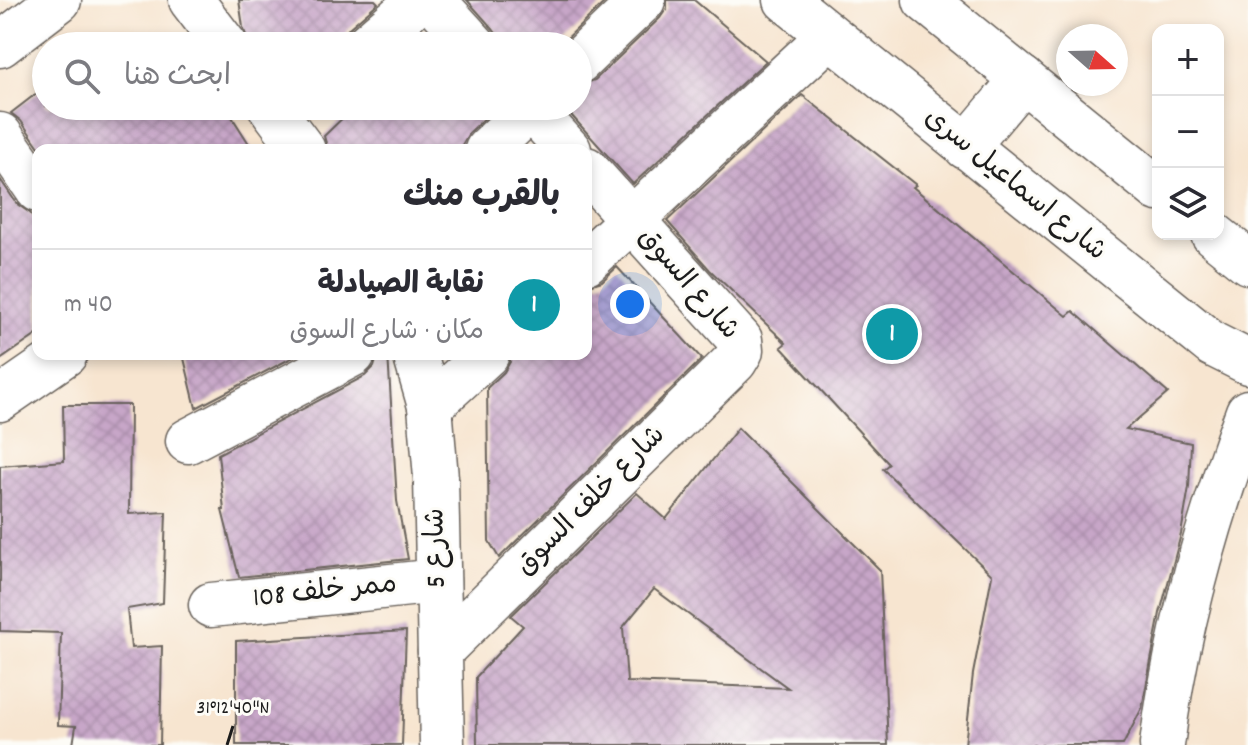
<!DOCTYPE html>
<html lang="ar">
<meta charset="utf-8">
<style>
:root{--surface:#fff;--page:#f2f2f3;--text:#2b2b33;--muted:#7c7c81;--line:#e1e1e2;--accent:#7c3aed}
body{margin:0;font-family:Dekko,"Playpen Sans Arabic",sans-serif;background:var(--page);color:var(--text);direction:rtl}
.controls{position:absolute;right:24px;top:24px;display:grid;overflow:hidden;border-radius:16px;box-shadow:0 4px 12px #0003}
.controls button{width:72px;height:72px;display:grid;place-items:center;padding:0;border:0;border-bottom:2px solid var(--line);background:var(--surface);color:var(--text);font:40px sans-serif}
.compass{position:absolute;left:1056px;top:24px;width:72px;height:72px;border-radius:50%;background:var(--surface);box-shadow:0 4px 12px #0003;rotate:110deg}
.you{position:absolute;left:630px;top:304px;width:28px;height:28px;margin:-20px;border:6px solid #fff;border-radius:50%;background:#1a73e8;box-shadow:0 0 0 12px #1a73e833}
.badge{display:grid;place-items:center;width:52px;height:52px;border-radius:50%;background:var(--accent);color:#fff;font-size:26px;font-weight:700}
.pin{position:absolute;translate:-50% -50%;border:4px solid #fff;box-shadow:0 2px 8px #0006}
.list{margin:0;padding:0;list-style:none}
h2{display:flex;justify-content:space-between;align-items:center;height:104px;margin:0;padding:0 32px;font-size:34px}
h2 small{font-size:26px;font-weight:400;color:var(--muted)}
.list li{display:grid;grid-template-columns:52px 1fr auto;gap:24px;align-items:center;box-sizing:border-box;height:112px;padding:0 32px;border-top:2px solid var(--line)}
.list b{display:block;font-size:30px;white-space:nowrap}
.list p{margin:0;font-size:26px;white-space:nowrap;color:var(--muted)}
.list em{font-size:26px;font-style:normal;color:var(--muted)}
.icon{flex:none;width:44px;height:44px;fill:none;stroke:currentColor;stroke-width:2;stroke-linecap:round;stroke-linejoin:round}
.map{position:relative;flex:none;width:1248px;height:745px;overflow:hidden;direction:ltr}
.search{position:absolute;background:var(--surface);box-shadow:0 4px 12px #0003;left:32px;top:32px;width:560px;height:88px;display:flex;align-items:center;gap:20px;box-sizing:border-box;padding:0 28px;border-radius:44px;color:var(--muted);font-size:30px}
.panel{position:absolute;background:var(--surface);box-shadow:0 4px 12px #0003;left:32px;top:144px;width:560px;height:216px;border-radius:16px;direction:rtl}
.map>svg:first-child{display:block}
.building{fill:url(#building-cross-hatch);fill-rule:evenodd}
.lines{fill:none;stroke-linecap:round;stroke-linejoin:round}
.minor-casing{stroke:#69625b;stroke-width:47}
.tertiary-casing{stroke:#69625b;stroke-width:47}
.minor{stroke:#fff;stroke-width:44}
.tertiary{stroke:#fff;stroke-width:44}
.ticks{fill:none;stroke:#1c1c1c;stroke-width:3}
.labels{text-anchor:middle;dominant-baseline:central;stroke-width:6;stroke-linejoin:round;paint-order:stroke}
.street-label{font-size:28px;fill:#1c1c1c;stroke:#fdfcf7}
.ticks-label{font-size:20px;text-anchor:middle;fill:#1c1c1c;stroke:#fdfcf7;stroke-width:6;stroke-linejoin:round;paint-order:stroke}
</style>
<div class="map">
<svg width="1248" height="745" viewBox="0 0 1248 745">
<defs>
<pattern id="building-cross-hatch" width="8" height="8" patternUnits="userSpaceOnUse" patternTransform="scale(2)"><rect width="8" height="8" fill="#c7a6c8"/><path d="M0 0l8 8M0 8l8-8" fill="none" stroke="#aa8eab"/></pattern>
</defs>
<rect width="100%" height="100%" fill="#fdfcf7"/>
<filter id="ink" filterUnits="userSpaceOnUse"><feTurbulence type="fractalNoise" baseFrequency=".0125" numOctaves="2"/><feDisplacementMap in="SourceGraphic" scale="16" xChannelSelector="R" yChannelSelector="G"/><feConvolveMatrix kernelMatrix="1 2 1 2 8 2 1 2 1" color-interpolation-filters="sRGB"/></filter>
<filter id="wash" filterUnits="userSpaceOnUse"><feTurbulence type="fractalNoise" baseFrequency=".006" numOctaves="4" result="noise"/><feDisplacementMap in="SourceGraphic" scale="32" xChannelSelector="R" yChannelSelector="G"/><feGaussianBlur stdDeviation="1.8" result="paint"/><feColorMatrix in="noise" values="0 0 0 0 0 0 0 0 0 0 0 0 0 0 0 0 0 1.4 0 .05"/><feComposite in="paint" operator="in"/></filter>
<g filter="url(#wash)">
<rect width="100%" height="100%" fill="#f7e5d0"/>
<g id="blocks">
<g class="building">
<polygon points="239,0 375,0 378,3 349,28 343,37 342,46 250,46 243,27"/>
<polygon points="467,0 607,0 559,46 505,46 493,29"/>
<polygon points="667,0 694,0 766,61 633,184 563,106 578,106 578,86 595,80 660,18 667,8"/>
<polygon points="46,86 46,106 225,106 253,150 41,150 21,121 11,113"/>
<polygon points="802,95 916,185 913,187 1067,316 1073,311 1168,393 1126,429 1191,443 1189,487 1181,534 1160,613 1142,708 1123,745 965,745 973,674 992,575 883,469 889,464 781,347 786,343 710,270 667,221"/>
<polygon points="355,106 479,106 488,115 469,133 459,150 328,150 324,136"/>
<polygon points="0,179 17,204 30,213 38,223 38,334 0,360"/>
<polygon points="617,267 702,359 499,558 489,541 487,388 504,372 510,362 511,354 586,354 586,286 602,281"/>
<polygon points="183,354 299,354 196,408"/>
<polygon points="378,354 388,354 397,501 408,559 239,577 222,510 224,510 218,454 365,376 374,367"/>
<polygon points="63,405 130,405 129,514 166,512 163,603 127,609 131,648 162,646 160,745 73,745 76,726 58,725 61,633 0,631 0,466 64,461"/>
<path d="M738,428L880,570L888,745H477L476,677L523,626L511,616L637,493L666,519ZM654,589L788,688L627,682L623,627Z"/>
<polygon points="406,631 402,745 236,745 236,641"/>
</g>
</g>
</g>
<g filter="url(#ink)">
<use href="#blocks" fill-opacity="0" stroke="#69625b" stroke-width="2"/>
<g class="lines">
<defs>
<g id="minor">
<polyline points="191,0 226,46"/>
<polyline points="433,0 475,46"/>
<polyline points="0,45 59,0"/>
<polyline points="366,46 419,0"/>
<polyline points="578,62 643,0"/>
<polyline points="270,106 303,150"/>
<polyline points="529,106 569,150"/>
<polyline points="0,135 38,190"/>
<polyline points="487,150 533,106"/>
<polyline points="586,262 829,36"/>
<polyline points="415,354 430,406 436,478 442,745"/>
<polyline points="0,399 65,354"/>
<polyline points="430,406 487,354"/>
<polyline points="188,441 353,354"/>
<polyline points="211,605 438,581"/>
<polyline points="440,651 735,361 741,351 740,340 586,169"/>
</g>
<g id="tertiary">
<polyline points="786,0 1197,332 1212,344 1248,362"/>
<polyline points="925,0 1158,189"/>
<polyline points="966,147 1023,79"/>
<polyline points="1213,234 1248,262"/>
<path d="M1162,745C1176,631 1208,520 1248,412"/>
</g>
</defs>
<use href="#minor" class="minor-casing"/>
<use href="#tertiary" class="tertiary-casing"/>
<use href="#minor" class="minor"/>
<use href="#tertiary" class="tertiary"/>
</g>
</g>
<path class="ticks" d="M227,745L233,726"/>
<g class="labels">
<g class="street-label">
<text transform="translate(1014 186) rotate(39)">شارع اسماعيل سرى</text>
<text transform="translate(687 285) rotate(49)">شارع السوق</text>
<text transform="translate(592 502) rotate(-45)">شارع خلف السوق</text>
<text transform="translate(438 548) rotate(-91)">شارع 5</text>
<text transform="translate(325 593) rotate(-6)">ممر خلف 108</text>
</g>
</g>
<g class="ticks-label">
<text x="233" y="713">31°12'40"N</text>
</g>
</svg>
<div class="controls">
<button>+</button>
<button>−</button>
<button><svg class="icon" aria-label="layers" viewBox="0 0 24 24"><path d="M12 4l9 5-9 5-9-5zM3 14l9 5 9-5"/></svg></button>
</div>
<svg class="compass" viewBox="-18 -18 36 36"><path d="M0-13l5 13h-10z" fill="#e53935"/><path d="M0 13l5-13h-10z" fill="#7c7c81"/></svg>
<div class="you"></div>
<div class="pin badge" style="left:892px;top:334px;background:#0f9aa8">1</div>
<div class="search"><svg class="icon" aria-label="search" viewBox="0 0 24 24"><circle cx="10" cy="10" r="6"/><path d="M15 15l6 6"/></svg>ابحث هنا</div>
<section class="panel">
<h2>بالقرب منك<small></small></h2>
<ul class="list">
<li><span class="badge" style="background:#0f9aa8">1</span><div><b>نقابة الصيادلة</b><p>مكان · شارع السوق</p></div><em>40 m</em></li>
</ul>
</section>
</div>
